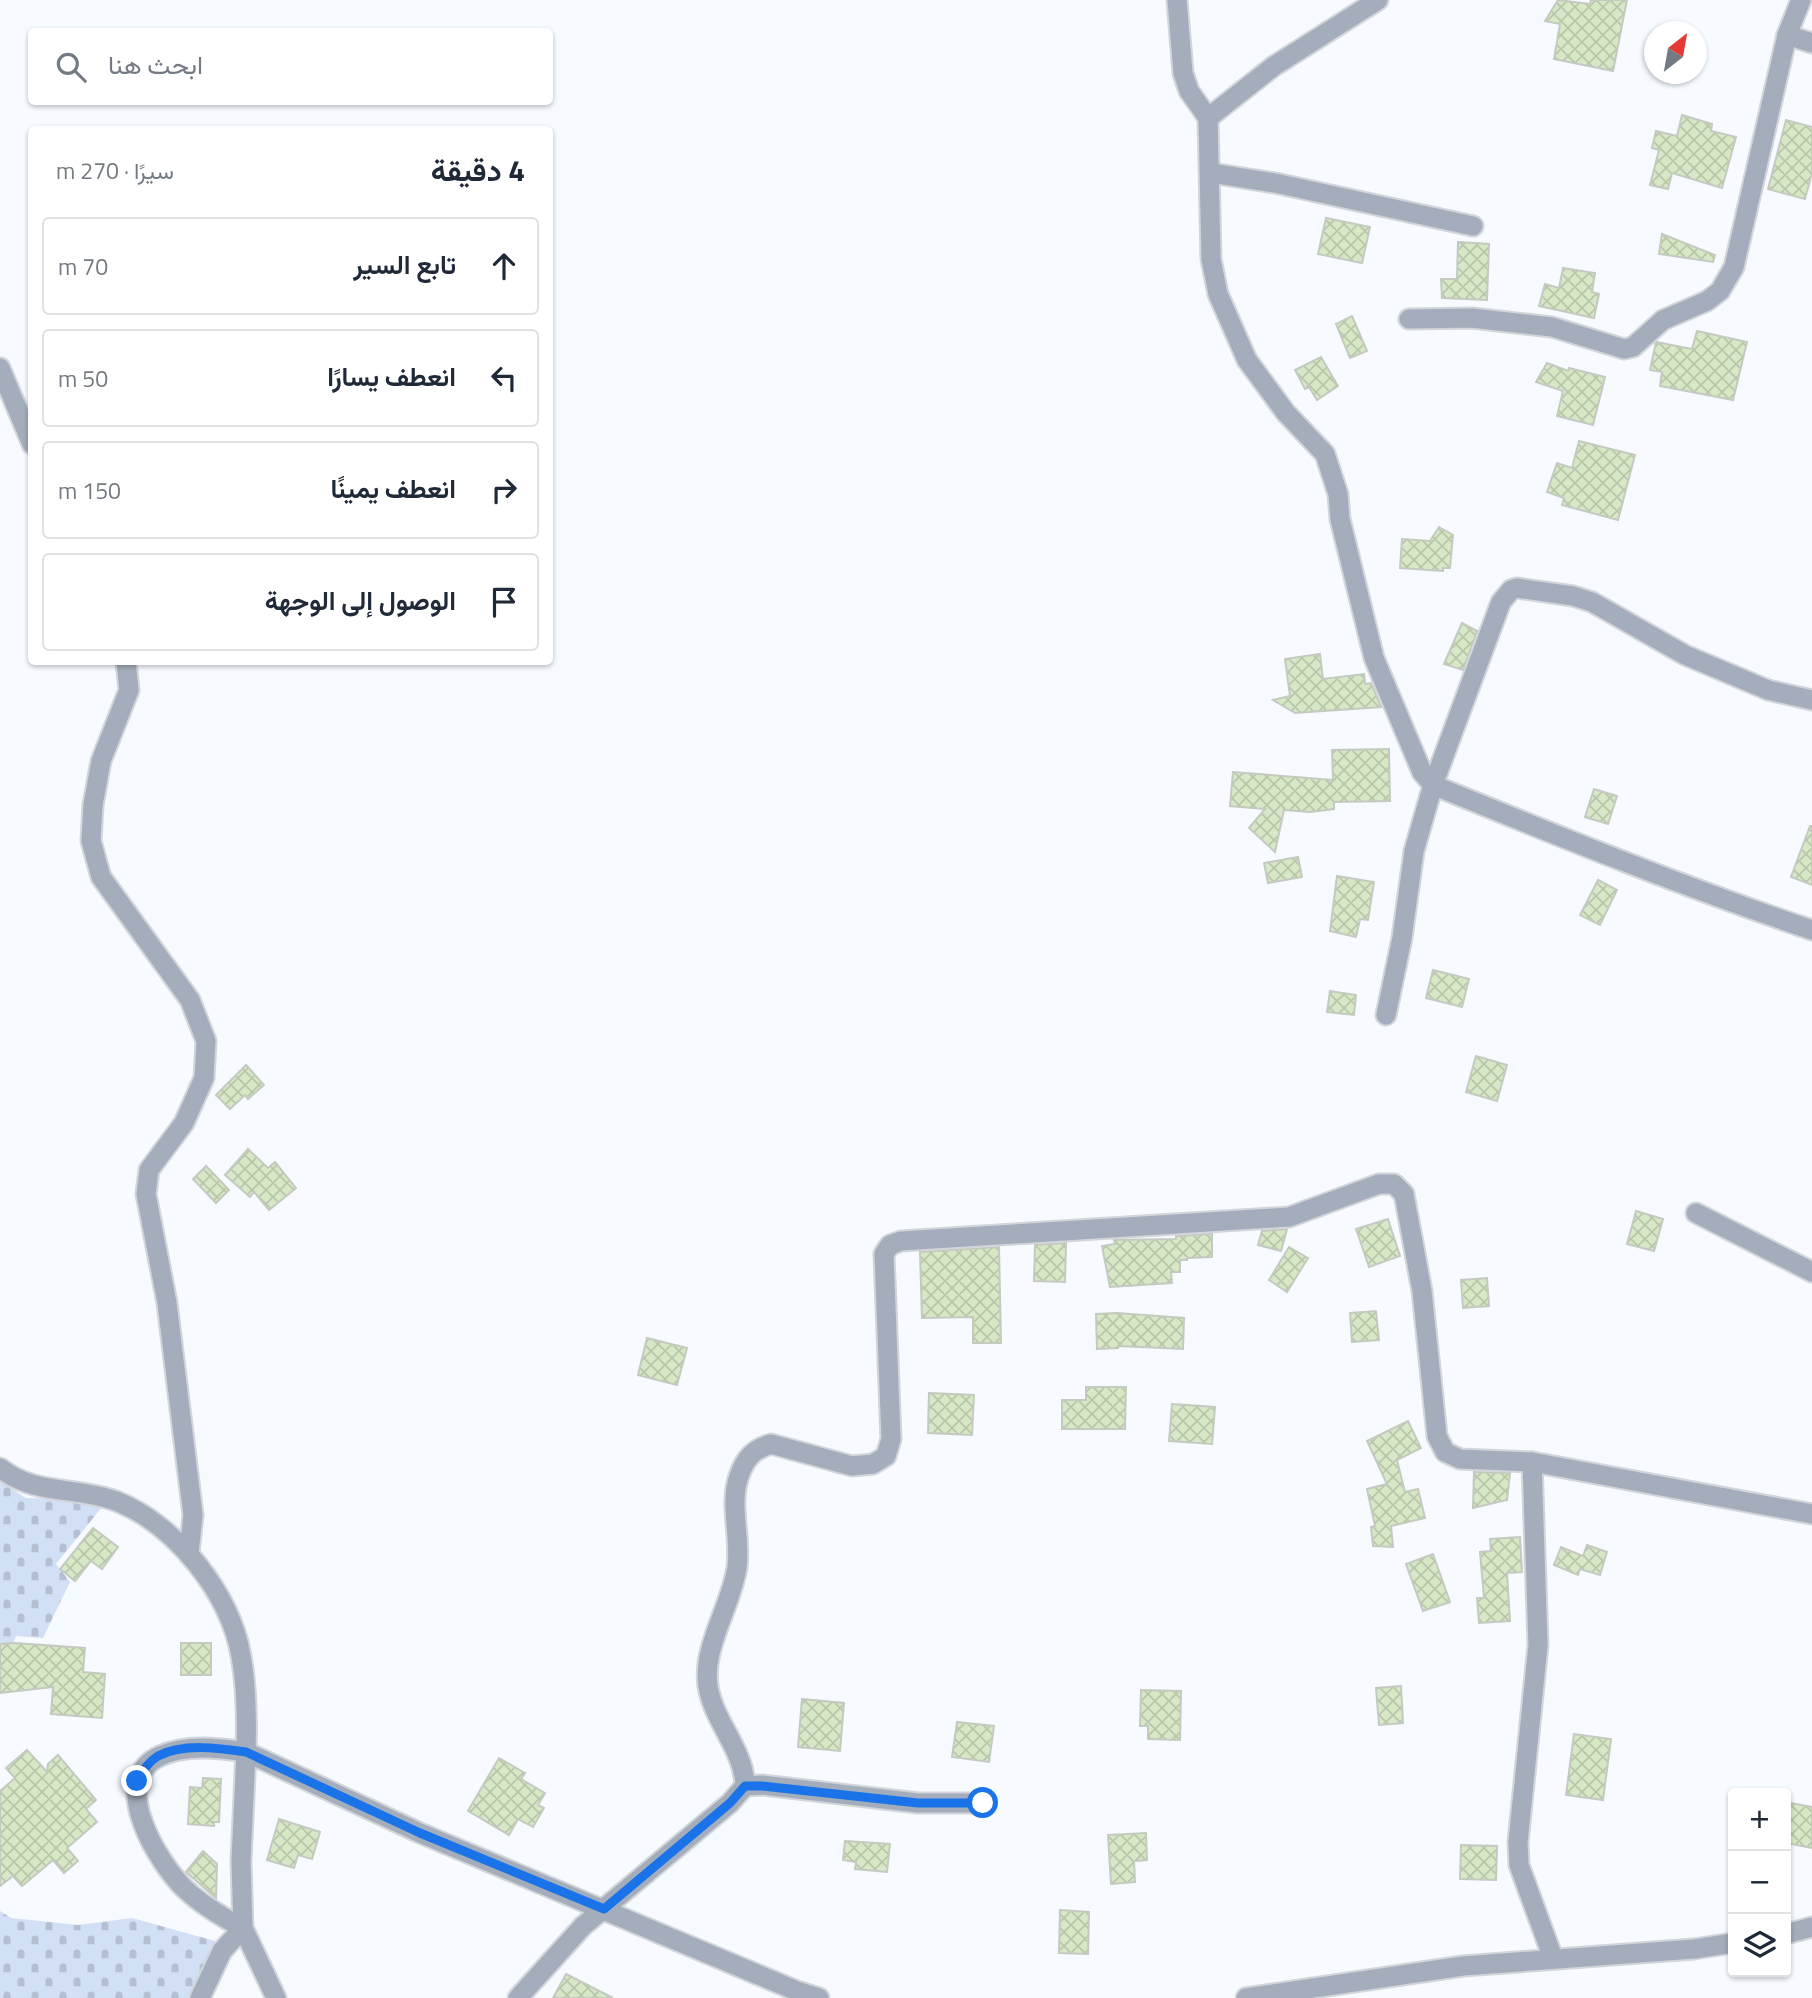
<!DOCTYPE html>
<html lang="ar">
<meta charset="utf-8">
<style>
:root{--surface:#fff;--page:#f2f2f3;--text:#1f2937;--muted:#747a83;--line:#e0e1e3}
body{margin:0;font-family:"Titillium Web",Vazirmatn,sans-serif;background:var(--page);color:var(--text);direction:rtl}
.controls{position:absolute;right:21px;bottom:21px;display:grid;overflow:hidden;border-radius:7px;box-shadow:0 2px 5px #0004}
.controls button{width:63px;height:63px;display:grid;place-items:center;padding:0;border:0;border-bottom:2px solid var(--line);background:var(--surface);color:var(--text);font:35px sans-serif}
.compass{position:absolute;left:1644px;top:21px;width:63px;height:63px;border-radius:50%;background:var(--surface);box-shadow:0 2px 5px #0004;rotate:31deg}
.stop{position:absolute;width:21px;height:21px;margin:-16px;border:5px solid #1a73e8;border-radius:50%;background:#fff}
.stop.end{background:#1a73e8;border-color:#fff;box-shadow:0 2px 7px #0008}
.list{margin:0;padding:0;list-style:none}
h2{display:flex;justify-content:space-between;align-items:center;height:91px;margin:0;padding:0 28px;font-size:30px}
h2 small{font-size:23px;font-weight:400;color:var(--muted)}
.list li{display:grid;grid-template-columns:46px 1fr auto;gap:21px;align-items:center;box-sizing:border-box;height:98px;margin:0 14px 14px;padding:0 14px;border:2px solid var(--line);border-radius:7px}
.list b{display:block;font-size:26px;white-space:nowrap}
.list em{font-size:23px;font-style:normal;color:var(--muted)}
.icon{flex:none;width:38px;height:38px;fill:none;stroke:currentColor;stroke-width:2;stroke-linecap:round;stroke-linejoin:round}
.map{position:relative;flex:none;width:1812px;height:1998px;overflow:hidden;direction:ltr}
.search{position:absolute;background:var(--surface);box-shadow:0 2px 5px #0004;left:28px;top:28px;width:525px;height:77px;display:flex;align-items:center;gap:18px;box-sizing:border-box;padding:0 24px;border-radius:7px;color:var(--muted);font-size:26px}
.panel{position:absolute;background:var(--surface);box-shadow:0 2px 5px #0004;left:28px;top:126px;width:525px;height:539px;border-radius:7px;direction:rtl}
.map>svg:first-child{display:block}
.cemetery{fill:url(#cemetery-stones)}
.building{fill:url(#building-cross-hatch);stroke:#c5cac1;stroke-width:2}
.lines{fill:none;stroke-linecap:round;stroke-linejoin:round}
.minor-casing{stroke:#d2d5da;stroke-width:23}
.minor{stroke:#a3adbb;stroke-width:19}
.route{stroke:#1a73e8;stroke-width:9}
</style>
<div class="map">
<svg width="1812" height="1998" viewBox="0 0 1812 1998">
<defs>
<pattern id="cemetery-stones" width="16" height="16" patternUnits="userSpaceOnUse" patternTransform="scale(1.75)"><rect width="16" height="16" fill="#d1e0f4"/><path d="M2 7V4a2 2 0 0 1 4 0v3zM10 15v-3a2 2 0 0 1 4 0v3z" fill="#b4c0d2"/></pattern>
<pattern id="building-cross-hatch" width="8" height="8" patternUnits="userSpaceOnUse" patternTransform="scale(1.75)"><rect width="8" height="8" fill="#d6e8c5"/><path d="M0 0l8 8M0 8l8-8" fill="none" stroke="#b8c7aa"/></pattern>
</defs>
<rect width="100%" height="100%" fill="#f7faff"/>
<g class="cemetery">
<polygon points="0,1481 26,1498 66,1499 102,1507 56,1564 70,1582 43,1638 16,1636 11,1649 0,1652"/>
<polygon points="0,1911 11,1918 78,1925 132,1918 215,1941 189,1998 0,1998"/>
</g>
<g class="building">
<polygon points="1558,0 1590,4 1591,0 1627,0 1613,71 1554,59 1560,24 1545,21"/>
<polygon points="1682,115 1712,124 1711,131 1736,137 1722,188 1672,173 1668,189 1650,185 1659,150 1652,148 1656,131 1677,136"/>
<polygon points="1786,120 1812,127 1812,173 1805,199 1768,189"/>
<polygon points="1326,218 1370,227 1362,263 1318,254"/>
<polygon points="1662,234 1715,255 1713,262 1659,254"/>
<polygon points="1458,242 1489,244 1487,300 1442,298 1441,279 1457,279"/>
<polygon points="1563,268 1595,273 1592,292 1599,294 1594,318 1539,306 1545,284 1559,288"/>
<polygon points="1352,316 1367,351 1350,358 1336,324"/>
<polygon points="1697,331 1747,342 1733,400 1660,386 1662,372 1650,370 1656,342 1692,349"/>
<polygon points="1321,357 1338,386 1317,400 1309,387 1305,389 1295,370"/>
<polygon points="1547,363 1568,371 1569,368 1605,377 1593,425 1557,416 1563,391 1536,382"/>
<polygon points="1579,441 1635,455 1618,520 1562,505 1564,498 1547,492 1557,463 1572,468"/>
<polygon points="1439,527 1453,535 1450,568 1443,568 1443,571 1400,568 1402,539 1430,541"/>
<polygon points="1462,623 1477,631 1463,670 1444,664"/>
<polygon points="1320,654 1323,679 1364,674 1365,684 1371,683 1381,707 1295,713 1273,700 1290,696 1285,659"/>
<polygon points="1389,749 1390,801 1334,802 1334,809 1310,812 1284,810 1275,852 1249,828 1265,809 1230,806 1233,772 1333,780 1332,750"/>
<polygon points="1594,789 1617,796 1608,824 1585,817"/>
<polygon points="1810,826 1812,826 1812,885 1791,877"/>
<polygon points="1298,857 1302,877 1268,883 1264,863"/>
<polygon points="1337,876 1374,882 1368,920 1360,919 1356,937 1330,931"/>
<polygon points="1598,880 1617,890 1600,925 1580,915"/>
<polygon points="1433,970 1469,979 1462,1007 1426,998"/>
<polygon points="1330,991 1356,995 1354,1015 1327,1012"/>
<polygon points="1476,1056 1507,1065 1497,1101 1466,1092"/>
<polygon points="246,1065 264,1085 248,1099 245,1095 230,1109 216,1095"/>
<polygon points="248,1149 268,1168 275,1162 296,1188 269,1210 254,1192 250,1197 225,1175"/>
<polygon points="206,1166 229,1190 216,1203 193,1179"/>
<polygon points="1636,1211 1663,1219 1654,1251 1627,1244"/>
<polygon points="1388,1219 1400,1256 1369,1267 1356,1229"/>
<polygon points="1287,1229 1281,1251 1258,1245 1262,1231"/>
<polygon points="1212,1234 1212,1257 1187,1258 1187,1260 1180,1260 1180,1272 1171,1272 1172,1283 1110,1287 1102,1246 1115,1244 1114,1240 1176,1239 1176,1236"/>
<polygon points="1066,1243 1065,1282 1034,1281 1035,1245"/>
<polygon points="999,1247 1001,1343 973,1343 973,1317 922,1318 920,1252"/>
<polygon points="1289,1247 1308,1258 1287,1292 1269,1280"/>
<polygon points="1487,1278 1489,1306 1463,1308 1461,1280"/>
<polygon points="1376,1311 1379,1340 1352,1342 1350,1313"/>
<polygon points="1117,1313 1184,1318 1183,1349 1118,1346 1118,1348 1097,1349 1096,1314"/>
<polygon points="647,1338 687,1348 677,1385 638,1375"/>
<polygon points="1086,1387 1126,1387 1125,1429 1062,1429 1062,1400 1086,1400"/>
<polygon points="929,1393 974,1395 972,1435 928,1433"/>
<polygon points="1172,1404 1215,1407 1212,1444 1169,1441"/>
<polygon points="1408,1421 1421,1448 1397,1460 1405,1492 1418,1489 1425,1518 1391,1526 1393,1547 1373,1546 1371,1527 1375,1526 1367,1489 1387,1484 1367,1441"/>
<polygon points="1474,1472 1510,1473 1507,1500 1473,1508"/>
<polygon points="93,1528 118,1547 102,1569 91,1561 75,1581 60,1569"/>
<polygon points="1520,1537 1522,1572 1507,1573 1510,1621 1479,1623 1477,1598 1484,1598 1480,1552 1491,1551 1490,1539"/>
<polygon points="1587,1545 1607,1552 1600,1575 1580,1569 1578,1575 1554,1565 1561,1547 1583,1556"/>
<polygon points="1433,1554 1450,1602 1423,1611 1406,1564"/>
<polygon points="15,1643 85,1648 83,1672 105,1674 102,1718 51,1714 53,1687 0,1693 0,1644"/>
<rect x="181" y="1643" width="30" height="32"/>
<polygon points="1401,1686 1403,1723 1379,1725 1376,1688"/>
<polygon points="1141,1690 1181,1691 1180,1740 1148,1739 1148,1726 1140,1726"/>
<polygon points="802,1699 844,1703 840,1751 798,1747"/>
<polygon points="957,1722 994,1726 989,1762 952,1757"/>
<polygon points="1574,1734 1611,1739 1603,1800 1566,1795"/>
<polygon points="27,1750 47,1772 48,1764 58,1755 96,1800 86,1809 97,1822 67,1848 78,1861 64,1873 53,1860 22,1886 13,1876 0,1886 0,1791 15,1778 6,1768"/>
<polygon points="499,1758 525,1773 521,1779 545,1793 538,1805 544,1808 533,1827 518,1819 509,1835 468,1811"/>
<polygon points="203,1778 221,1779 219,1822 214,1822 214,1826 188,1824 190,1787 202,1788"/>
<polygon points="1786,1802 1812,1807 1812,1848 1786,1843"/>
<polygon points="279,1819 320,1832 312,1859 298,1855 294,1868 267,1860"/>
<polygon points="1146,1833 1147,1860 1134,1861 1135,1882 1111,1884 1108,1835"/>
<polygon points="845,1841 890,1844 887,1872 855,1869 856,1862 843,1860"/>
<polygon points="1461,1845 1497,1846 1496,1880 1460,1879"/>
<polygon points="203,1851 217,1864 216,1898 186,1872"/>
<polygon points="1060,1910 1089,1912 1088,1954 1059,1953"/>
<polygon points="566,1974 613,1998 553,1998"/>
</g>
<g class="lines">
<defs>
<g id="minor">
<path d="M1177,0L1183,73L1189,91L1208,118L1211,259L1218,294L1247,360L1286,413L1325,454L1338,494L1340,519L1374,658L1422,772L1433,785C1558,836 1684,887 1812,930"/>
<polyline points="1787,35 1812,43"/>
<polyline points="1208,118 1274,66 1378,0"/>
<polyline points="1211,173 1275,183 1473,226"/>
<polyline points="1409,319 1472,318 1552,327 1624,349 1633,347 1663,320 1707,301 1720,291 1734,267 1787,35 1801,0"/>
<polyline points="0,368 32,444"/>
<polyline points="126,662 129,690 101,761 93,805 91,841 101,877 190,1000 206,1041 204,1078 184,1123 149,1170 146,1194 167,1303 193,1515 189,1553"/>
<polyline points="1386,1015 1402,938 1414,851 1433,785 1501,602 1511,590 1517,588 1573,596 1592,602 1685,655 1768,690 1812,700"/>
<polyline points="1696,1213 1812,1272"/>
<polyline points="1532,1462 1812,1514"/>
<path d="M0,1468C35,1496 76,1486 116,1501C175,1524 231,1594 241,1656C247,1688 247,1720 246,1752C219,1748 186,1744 160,1756C107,1780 158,1863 185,1889C203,1906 222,1917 243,1928L222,1951L200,1998"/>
<polyline points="745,1786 762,1785 918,1803 983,1803"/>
<polyline points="1786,1934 1812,1927"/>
<polyline points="276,1998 243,1928 241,1861 246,1752 420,1833 797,1991 819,1998"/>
<path d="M518,1998L583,1926L730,1803L745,1786C744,1749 713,1721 708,1686C702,1647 732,1604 737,1567C741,1537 729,1505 739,1476C745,1459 753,1449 771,1444L852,1466L873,1464L886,1456L891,1439L884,1254L890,1245L901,1241L1289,1217L1379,1184H1394L1404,1194L1422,1291L1437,1436L1445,1452L1460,1459L1532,1462L1538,1645L1518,1842L1519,1865L1553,1958"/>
<polyline points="1246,1998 1463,1966 1694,1949 1733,1943"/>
</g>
</defs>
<use href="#minor" class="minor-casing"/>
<use href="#minor" class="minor"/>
</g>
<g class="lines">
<path class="route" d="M137,1781C143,1771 148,1762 158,1756C183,1743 219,1748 246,1752L420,1833L604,1909L730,1803L745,1786H762L918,1803H983"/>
</g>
</svg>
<div class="controls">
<button>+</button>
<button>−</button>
<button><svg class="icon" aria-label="layers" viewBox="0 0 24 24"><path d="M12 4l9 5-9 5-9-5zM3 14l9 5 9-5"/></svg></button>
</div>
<svg class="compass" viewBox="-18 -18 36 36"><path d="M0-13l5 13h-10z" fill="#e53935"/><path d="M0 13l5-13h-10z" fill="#747a83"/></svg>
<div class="stop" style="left:983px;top:1803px"></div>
<div class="stop end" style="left:137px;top:1781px"></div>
<div class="search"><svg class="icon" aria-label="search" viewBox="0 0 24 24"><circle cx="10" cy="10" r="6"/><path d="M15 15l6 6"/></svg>ابحث هنا</div>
<section class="panel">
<h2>4 دقيقة<small>سيرًا · 270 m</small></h2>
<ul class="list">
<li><svg class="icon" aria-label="ahead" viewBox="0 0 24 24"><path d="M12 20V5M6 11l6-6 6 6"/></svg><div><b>تابع السير</b></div><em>70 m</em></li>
<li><svg class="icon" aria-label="left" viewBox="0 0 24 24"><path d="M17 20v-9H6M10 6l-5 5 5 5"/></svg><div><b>انعطف يسارًا</b></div><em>50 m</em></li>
<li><svg class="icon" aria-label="right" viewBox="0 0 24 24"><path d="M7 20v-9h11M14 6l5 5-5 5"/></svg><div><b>انعطف يمينًا</b></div><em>150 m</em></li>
<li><svg class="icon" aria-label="arrive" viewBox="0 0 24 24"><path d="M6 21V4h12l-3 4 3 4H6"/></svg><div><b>الوصول إلى الوجهة</b></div></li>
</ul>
</section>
</div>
